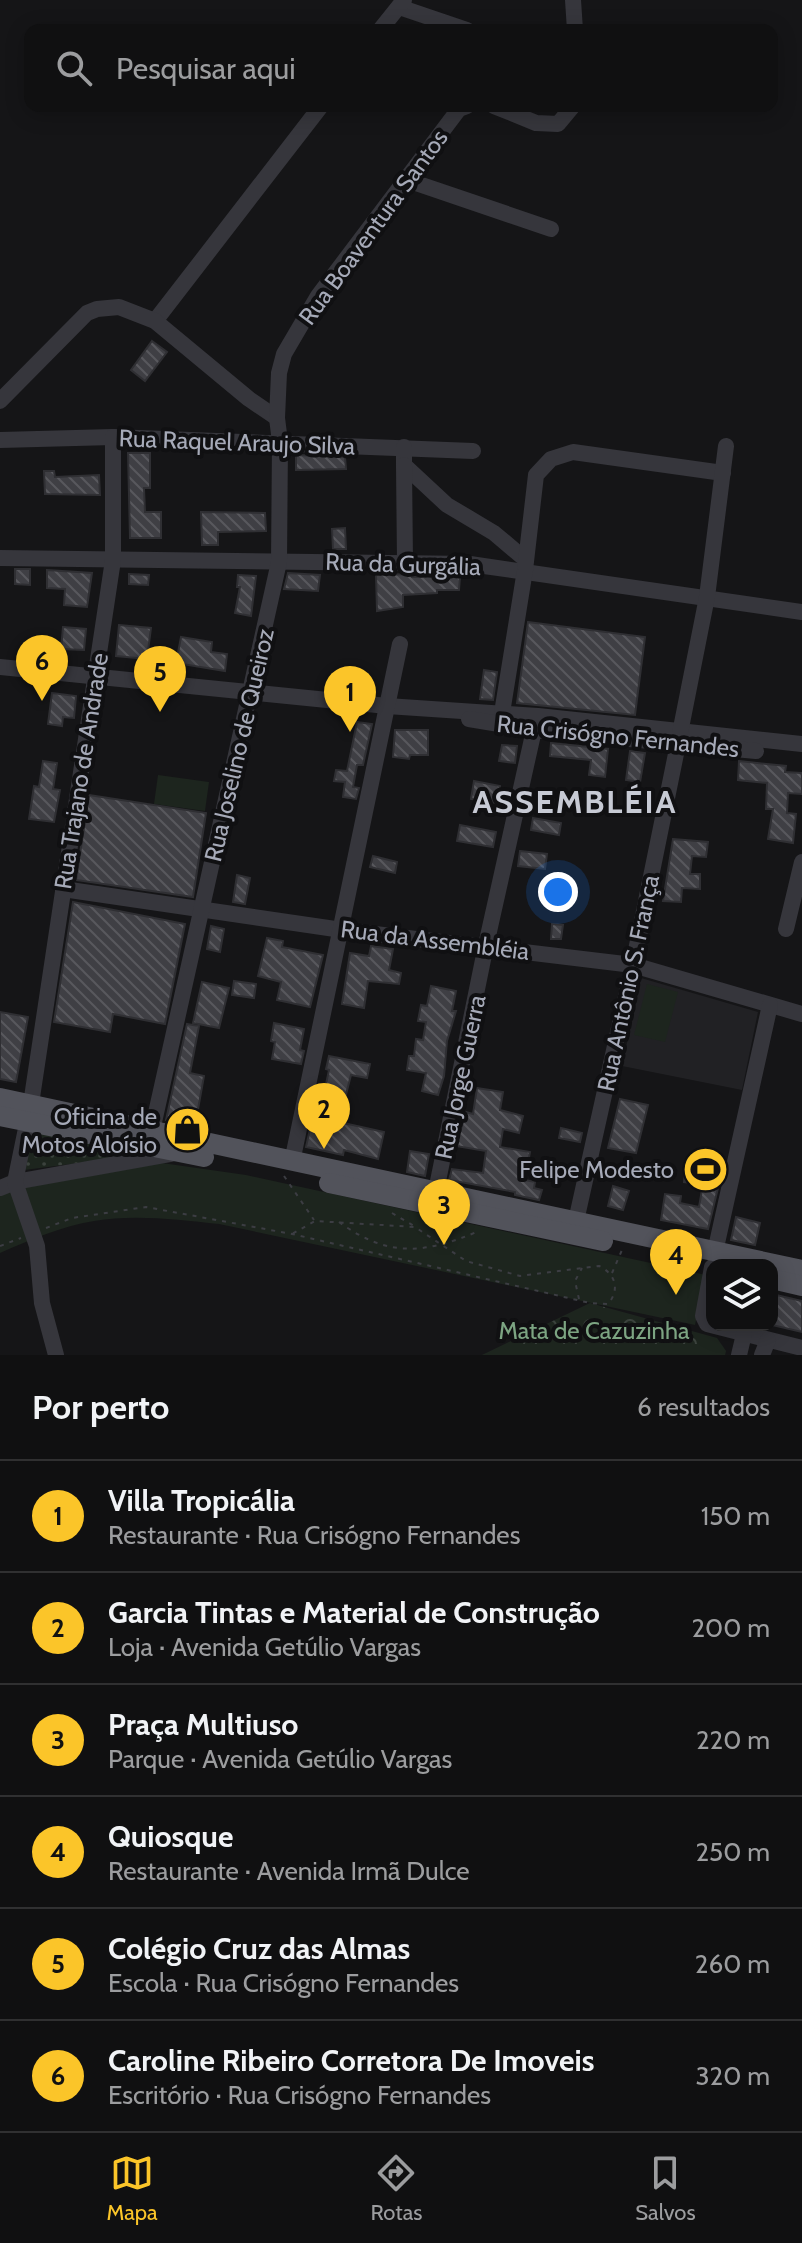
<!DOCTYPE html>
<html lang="pt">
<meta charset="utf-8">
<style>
:root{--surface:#101011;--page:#19191a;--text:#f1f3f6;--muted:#9c9d9f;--line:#303031;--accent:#fbc529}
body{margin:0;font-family:Cabin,sans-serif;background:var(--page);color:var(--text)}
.controls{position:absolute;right:24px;bottom:24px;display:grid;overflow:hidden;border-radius:16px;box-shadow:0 4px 20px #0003}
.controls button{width:72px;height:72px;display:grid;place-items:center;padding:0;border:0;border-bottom:2px solid var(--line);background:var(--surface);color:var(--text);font:40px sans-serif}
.you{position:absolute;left:558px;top:892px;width:28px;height:28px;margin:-20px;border:6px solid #fff;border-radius:50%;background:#1a73e8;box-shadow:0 0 0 12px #1a73e833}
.badge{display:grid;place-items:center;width:52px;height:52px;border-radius:50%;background:var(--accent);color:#111;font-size:26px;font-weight:700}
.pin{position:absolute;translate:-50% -66px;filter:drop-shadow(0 2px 4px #0008)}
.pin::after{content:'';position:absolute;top:42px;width:28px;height:24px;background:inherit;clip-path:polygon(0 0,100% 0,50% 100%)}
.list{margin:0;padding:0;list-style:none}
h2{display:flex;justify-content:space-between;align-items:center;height:104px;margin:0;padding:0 32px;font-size:34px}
h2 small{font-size:26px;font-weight:400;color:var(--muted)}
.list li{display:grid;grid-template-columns:52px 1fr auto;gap:24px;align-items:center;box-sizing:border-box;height:112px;padding:0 32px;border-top:2px solid var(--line)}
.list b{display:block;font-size:30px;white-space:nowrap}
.list p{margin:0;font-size:26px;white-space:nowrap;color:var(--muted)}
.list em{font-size:26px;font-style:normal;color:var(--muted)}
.icon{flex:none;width:44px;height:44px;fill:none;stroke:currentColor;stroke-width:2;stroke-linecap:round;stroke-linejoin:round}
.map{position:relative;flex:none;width:802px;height:1355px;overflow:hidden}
.search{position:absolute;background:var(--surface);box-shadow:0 4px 20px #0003;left:24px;right:24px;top:24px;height:88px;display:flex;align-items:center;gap:20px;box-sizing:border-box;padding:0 28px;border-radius:16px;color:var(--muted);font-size:30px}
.sheet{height:776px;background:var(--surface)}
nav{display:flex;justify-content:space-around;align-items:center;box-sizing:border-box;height:112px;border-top:2px solid var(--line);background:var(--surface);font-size:22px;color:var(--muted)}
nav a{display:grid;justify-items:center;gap:4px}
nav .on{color:var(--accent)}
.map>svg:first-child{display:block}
.built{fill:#212124}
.grass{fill:url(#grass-dots)}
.forest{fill:url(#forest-crowns)}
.park{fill:#1d251e}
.building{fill:url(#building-back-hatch);stroke:#2f2f33;stroke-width:2}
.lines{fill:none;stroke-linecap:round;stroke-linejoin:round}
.path{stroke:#3c3d43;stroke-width:2;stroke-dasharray:4 6;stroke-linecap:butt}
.minor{stroke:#36363c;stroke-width:16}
.major{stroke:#52535b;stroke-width:20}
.labels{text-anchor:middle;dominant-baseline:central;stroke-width:8;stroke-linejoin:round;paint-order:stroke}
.street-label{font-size:24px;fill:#a6aab8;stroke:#101012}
.poi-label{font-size:24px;fill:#a6aab8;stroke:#101012;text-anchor:end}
.park-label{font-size:24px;fill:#7ca482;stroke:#101012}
.district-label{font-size:32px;font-weight:bold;letter-spacing:2px;fill:#c7cad4;stroke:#101012}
</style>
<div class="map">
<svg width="802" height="1355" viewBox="0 0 802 1355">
<defs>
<pattern id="grass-dots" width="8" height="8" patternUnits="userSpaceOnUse" patternTransform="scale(2)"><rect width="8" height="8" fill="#1d251e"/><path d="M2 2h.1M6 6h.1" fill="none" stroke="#3b423d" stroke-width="1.8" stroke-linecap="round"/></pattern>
<pattern id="forest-crowns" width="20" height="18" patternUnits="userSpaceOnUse" patternTransform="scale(2)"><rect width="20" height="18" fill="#1d251e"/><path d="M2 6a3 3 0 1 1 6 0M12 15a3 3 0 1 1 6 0" fill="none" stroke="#3b423d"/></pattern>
<pattern id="building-back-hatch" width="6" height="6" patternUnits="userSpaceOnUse" patternTransform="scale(2)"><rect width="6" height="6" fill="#3f3f44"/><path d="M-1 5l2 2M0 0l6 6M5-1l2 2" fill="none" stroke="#58585d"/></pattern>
</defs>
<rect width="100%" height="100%" fill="#151517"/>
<polygon class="built" points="641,978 758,1012 742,1090 622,1066"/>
<polygon class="grass" points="34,1130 157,1153 24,1170"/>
<polygon class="forest" points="590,1303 717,1338 726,1351 725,1355 482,1355"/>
<g class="park">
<polygon points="158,775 209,782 205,811 154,804"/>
<polygon points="647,984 678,992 665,1042 634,1035"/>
<path d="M162,1163L246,1175L706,1275L695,1325L219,1224C178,1220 136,1214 94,1221C62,1226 30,1240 0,1253V1192Z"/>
</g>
<g class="building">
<polygon points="152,341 167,352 145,381 131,370"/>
<polygon points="128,453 150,453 150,488 144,488 145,512 161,512 161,538 130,538"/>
<polygon points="296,455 345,457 346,469 296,470"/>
<polygon points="44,471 54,471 55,477 99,475 100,495 45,494"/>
<polygon points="201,512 265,513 266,531 218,532 218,545 202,545"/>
<polygon points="345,528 346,549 333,549 332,529"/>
<polygon points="15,569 30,569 30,585 15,584"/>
<polygon points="47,570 92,573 87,607 64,605 65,589 47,588"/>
<polygon points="288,573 320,575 318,591 284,589"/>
<polygon points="129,574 149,575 148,585 129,584"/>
<polygon points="412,574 412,577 460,577 459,590 437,590 437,593 403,595 403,607 377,611 376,575"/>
<polygon points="238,575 256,576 251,616 235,613 240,587 237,587"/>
<polygon points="528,622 645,637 635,715 517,703"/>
<polygon points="119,625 151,628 147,659 116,656"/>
<polygon points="63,627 86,629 84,650 61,649"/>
<polygon points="181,637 212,642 211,652 227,654 225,671 176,663"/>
<polygon points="484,670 497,672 493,700 480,699"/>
<polygon points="52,693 76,696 74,718 63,717 62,726 48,724"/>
<polygon points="357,722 372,724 363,765 357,765 353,787 359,788 356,799 343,797 345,782 334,781 336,770 347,771"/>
<polygon points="395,730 428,730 428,755 410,755 409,759 393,757"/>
<polygon points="551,743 608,749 605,777 589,775 591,760 550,756"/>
<polygon points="502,745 517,746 515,763 499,761"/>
<polygon points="630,751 645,753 640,782 626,780"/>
<polygon points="43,761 57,763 53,789 60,790 54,822 29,819 34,786 39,787"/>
<polygon points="739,761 786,766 785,772 802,773 802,794 788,793 787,813 796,814 793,843 768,839 773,809 766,809 767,783 738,780"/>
<polygon points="474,781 500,786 497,803 471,799"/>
<polygon points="89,795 206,813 193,897 76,880"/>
<polygon points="533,818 561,823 559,835 531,830"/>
<polygon points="460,825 496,832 493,847 457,841"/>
<polygon points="673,839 708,842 706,857 692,856 690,874 700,874 700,889 682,888 681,902 663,901"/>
<polygon points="520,851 547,854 545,869 518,866"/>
<polygon points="373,856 397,862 395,873 370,867"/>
<polygon points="237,875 250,878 245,904 233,902"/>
<polygon points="73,902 185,924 165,1024 113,1014 110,1032 54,1022"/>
<polygon points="552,924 563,925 561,939 551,939"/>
<polygon points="211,926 224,929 220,952 207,949"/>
<polygon points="267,938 283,941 282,947 323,955 310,1007 277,1000 281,982 258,976"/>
<polygon points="371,946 393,949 389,970 401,973 399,984 368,981 364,1008 342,1004 350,953 369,956"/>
<polygon points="234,981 256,984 254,998 232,995"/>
<polygon points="202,982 229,988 219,1028 193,1023"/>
<polygon points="431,986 456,991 452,1011 456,1011 447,1041 444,1076 438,1095 422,1091 426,1073 407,1070 409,1056 414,1056 416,1039 423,1040 426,1022 418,1021 421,1005 427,1006"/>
<polygon points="0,1012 28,1017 16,1082 0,1079"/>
<polygon points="274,1023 304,1029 300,1050 304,1051 301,1064 272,1059 275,1042 271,1041"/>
<polygon points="187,1024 199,1026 190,1073 204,1076 195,1126 166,1120"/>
<polygon points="329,1056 370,1064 367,1078 351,1075 339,1122 384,1132 378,1159 344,1150 343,1155 306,1147 316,1102 322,1103 329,1070 326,1069"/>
<polygon points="477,1088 503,1092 500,1110 523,1116 519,1133 503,1129 500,1147 530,1152 525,1180 535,1182 534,1188 542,1190 539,1200 515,1195 515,1192 449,1180 452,1169 483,1173 486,1151 456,1146 466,1112 473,1114"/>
<polygon points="620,1099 648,1105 636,1153 608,1148"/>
<polygon points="561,1128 582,1133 580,1142 559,1138"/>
<polygon points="410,1151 429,1154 425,1176 407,1172"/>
<polygon points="686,1164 717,1169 714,1188 718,1188 708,1229 661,1220 665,1194 681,1196 680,1203 699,1207 703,1184 684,1182"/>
<polygon points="613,1186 629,1191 623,1210 608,1206"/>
<polygon points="736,1217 760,1223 755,1245 731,1240"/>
<polygon points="772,1294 802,1301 802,1332 772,1325"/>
</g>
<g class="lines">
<g class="path">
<polyline points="284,1176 314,1220"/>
<polyline points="392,1213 414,1226"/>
<path d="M339,1222C388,1258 425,1254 479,1231"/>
<path d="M46,1228L72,1218L146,1207L292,1234L590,1303L608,1304C620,1290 616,1274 599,1266L520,1276L466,1261L415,1227L315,1221L292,1234"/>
<polyline points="0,1246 21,1238"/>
<polyline points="612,1273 622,1250"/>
<polyline points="579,1299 575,1281 582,1268"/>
</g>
<g class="minor">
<polyline points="573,0 575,30"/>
<polyline points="399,7 467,30"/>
<polyline points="380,30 404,0"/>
<polyline points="494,106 536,123 558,124 573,106"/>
<polyline points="407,180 551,229"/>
<polyline points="155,321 321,106"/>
<polyline points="0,401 87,313 97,309 119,307 155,321 249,399 277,418"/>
<polyline points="0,440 113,437 473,451"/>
<polyline points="404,447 404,465 447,505 494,533 526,560"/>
<polyline points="404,465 405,562"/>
<polyline points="0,558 470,564 802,612"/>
<polyline points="0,667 387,706 538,716 802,744"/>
<polyline points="502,713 525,570 536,475 551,459 573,452 723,473"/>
<polyline points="469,719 534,730 756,751"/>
<polyline points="680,733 707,597 726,446"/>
<polyline points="63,889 342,930 633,965 802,1014"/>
<polyline points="786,929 802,862"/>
<polyline points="152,1131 279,562 280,442 277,418 279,373 284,354 318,296 459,109 467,106"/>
<polyline points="292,1162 400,644"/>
<polyline points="0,1188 15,1182 171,1154"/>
<polyline points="436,1191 486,945 534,730"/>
<polyline points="576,1221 633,965 678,744"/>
<polyline points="715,1252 770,1005"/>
<polyline points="712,1267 703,1316 707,1324 802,1348"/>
<polyline points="56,1355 42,1303 37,1246 15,1182 31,1104 113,560 113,437"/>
<polyline points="739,1355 744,1334"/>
<polyline points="762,1355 768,1340"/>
</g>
<g class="major">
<polyline points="0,1098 802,1270"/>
<polyline points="0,1116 204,1157"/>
<polyline points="329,1183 603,1241"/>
<polyline points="772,1279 802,1286"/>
</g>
</g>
<defs>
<symbol id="shop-disc" viewBox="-11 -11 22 22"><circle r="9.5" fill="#fbc529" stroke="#101012"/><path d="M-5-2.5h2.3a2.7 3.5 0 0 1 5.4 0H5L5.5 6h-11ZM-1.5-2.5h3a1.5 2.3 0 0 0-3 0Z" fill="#111"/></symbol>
<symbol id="stadium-disc" viewBox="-11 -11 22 22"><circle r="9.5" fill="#fbc529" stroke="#101012"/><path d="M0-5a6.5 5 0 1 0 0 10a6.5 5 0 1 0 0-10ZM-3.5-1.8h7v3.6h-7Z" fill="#111"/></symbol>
</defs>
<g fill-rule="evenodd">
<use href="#shop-disc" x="162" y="1104" width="51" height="51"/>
<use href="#stadium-disc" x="680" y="1144" width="51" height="51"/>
</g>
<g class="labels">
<g class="street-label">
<text transform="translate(373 227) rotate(-54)">Rua Boaventura Santos</text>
<text transform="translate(237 442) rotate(2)">Rua Raquel Araujo Silva</text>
<text transform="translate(403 564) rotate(2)">Rua da Gurgália</text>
<text transform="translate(618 736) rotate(6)">Rua Crisógno Fernandes</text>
<text transform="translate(239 745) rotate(-77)">Rua Joselino de Queiroz</text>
<text transform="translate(81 771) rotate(-81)">Rua Trajano de Andrade</text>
<text transform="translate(435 940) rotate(7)">Rua da Assembléia</text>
<text transform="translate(628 983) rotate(-78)">Rua Antônio S. França</text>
<text transform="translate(460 1077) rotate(-78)">Rua Jorge Guerra</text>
</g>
<g class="poi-label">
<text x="157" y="1116">Oficina de<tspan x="157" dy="28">Motos Aloísio</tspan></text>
<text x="674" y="1169">Felipe Modesto</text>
</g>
<g class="park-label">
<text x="594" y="1330">Mata de Cazuzinha</text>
</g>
<g class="district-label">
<text x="575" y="801">ASSEMBLÉIA</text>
</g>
</g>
</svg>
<div class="controls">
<button><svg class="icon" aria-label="layers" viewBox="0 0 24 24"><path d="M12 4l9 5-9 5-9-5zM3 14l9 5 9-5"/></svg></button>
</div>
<div class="you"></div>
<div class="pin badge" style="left:350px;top:732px">1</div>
<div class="pin badge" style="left:324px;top:1149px">2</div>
<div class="pin badge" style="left:444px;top:1245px">3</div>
<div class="pin badge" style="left:676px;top:1295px">4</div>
<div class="pin badge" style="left:160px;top:712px">5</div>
<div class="pin badge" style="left:42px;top:701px">6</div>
<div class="search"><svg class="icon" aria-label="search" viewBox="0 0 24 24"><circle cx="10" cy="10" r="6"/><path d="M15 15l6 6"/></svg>Pesquisar aqui</div>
</div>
<section class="sheet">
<h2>Por perto<small>6 resultados</small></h2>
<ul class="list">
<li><span class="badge">1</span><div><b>Villa Tropicália</b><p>Restaurante · Rua Crisógno Fernandes</p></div><em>150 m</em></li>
<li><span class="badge">2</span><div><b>Garcia Tintas e Material de Construção</b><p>Loja · Avenida Getúlio Vargas</p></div><em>200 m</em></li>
<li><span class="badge">3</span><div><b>Praça Multiuso</b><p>Parque · Avenida Getúlio Vargas</p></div><em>220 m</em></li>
<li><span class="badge">4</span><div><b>Quiosque</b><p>Restaurante · Avenida Irmã Dulce</p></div><em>250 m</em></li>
<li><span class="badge">5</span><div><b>Colégio Cruz das Almas</b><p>Escola · Rua Crisógno Fernandes</p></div><em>260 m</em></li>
<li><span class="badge">6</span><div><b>Caroline Ribeiro Corretora De Imoveis</b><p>Escritório · Rua Crisógno Fernandes</p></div><em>320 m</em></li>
</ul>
</section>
<nav>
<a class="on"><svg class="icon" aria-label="map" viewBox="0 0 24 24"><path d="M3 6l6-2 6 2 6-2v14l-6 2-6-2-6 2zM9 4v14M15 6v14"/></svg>Mapa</a>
<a><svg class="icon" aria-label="directions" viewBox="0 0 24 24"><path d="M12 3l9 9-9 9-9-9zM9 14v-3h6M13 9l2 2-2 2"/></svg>Rotas</a>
<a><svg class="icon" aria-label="saved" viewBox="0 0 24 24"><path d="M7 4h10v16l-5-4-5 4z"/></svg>Salvos</a>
</nav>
